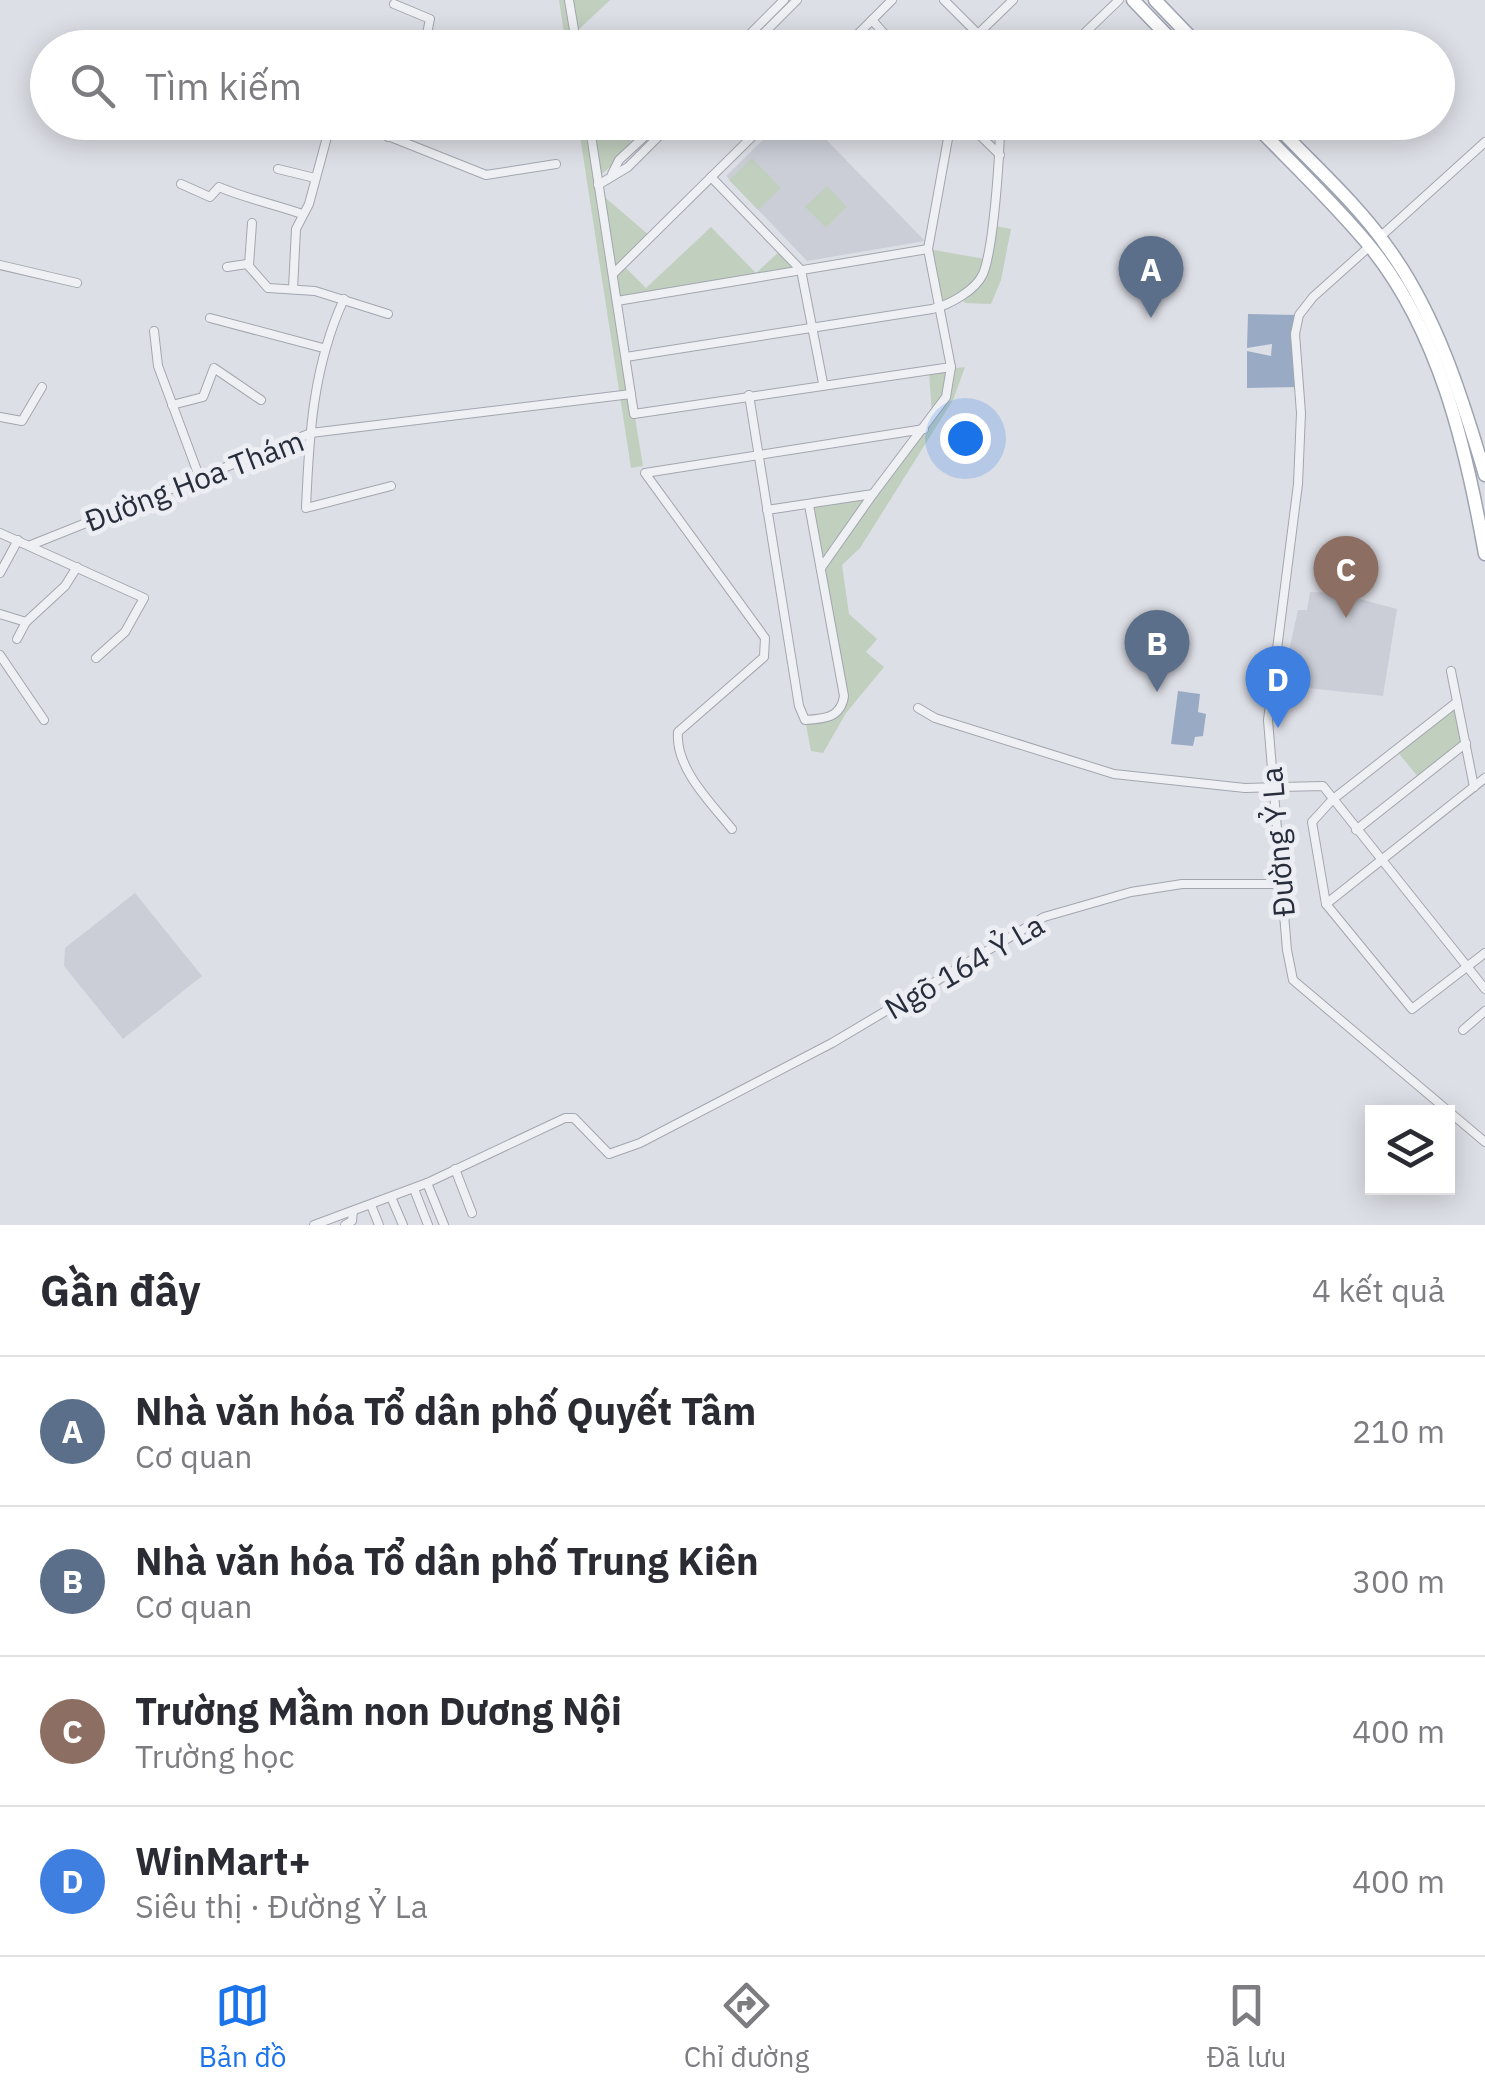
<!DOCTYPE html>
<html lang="vi">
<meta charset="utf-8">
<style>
:root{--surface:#fff;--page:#f7f7f7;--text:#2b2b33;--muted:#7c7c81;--line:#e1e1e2;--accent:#1a73e8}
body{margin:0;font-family:"IBM Plex Sans",sans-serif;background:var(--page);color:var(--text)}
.controls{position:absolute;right:30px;bottom:30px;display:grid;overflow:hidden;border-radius:0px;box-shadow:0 5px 25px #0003}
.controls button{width:90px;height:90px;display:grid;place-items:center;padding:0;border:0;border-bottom:2px solid var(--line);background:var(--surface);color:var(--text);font:50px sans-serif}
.you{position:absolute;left:965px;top:438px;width:35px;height:35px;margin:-25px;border:8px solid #fff;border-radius:50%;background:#1a73e8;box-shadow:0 0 0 15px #1a73e833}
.badge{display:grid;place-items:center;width:65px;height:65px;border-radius:50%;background:var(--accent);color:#fff;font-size:32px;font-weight:700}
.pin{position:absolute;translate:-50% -82px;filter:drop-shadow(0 2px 5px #0008)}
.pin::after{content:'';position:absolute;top:52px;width:35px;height:30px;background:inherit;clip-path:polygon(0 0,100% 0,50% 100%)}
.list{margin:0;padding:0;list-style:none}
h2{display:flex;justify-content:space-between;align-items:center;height:130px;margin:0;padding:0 40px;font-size:42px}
h2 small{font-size:32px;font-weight:400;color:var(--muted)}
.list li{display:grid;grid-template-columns:65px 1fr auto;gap:30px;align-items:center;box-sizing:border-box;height:150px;padding:0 40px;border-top:2px solid var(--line)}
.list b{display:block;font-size:38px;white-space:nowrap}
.list p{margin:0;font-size:32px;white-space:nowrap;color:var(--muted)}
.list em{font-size:32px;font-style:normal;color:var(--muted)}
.icon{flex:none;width:55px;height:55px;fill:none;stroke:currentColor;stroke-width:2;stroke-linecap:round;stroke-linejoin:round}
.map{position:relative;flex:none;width:1485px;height:1225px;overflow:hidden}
.search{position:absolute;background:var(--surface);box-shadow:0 5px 25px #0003;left:30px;right:30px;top:30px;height:110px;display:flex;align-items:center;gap:25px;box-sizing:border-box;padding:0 35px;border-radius:55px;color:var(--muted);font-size:38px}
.sheet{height:730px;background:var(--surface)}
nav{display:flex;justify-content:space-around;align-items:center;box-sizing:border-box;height:140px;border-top:2px solid var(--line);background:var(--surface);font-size:28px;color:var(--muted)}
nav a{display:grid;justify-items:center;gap:5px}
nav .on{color:var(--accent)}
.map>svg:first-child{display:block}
.built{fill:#cbced7}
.green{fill:#c1cfbe}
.water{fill:#99abc4}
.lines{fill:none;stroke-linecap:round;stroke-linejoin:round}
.minor-casing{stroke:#a3a6af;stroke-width:10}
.primary-casing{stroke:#9da3b1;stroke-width:15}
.minor{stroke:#eff0f4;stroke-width:8}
.primary{stroke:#fff;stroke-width:12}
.labels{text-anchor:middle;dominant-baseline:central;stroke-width:10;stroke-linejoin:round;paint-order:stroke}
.street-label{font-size:30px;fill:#272d3b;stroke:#eceef4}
</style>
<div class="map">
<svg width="1485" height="1225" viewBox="0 0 1485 1225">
<rect width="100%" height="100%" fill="#dddfe6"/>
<g class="built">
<polygon points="780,123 810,123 925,241 807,261 726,176"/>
<polygon points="1310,592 1337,593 1397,609 1383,696 1298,687 1298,680 1283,678 1298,610 1307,610"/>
<polygon points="135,893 202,976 123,1039 64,966 65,948"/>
</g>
<g class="green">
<polygon points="559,0 610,0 575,33 590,47 566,47"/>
<polygon points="578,123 611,123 636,145 597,178 601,194 650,236 622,264 646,288 711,227 756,273 781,250 800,270 616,301 643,466 631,468"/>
<polygon points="752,158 781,188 758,210 729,180"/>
<polygon points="827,186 847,207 826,228 805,207"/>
<polygon points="990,225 1011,229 1001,280 991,304 966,303 958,298 940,306 928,249 985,259"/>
<polygon points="965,367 953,400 860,548 842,565 849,614 877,639 866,652 884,667 846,713 823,753 811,751 805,720 830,721 845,707 846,694 823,569 940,407 932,416 929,371"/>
<polygon points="872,495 821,568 810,505"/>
<polygon points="1457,703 1465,743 1419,778 1396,750"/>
</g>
<g class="water">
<polygon points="1248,314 1299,315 1299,387 1247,388 1247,351 1271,356 1272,344 1247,348"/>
<polygon points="1178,691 1200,694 1198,712 1206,714 1203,736 1195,737 1193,746 1171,744"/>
</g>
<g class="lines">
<defs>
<g id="minor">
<polyline points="569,0 577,48"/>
<polyline points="944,0 992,48"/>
<polyline points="394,4 430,19 424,48"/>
<polyline points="872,20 897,48"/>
<polyline points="978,34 1013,0"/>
<polyline points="736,48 784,0"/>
<polyline points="749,48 797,0"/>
<polyline points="844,48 892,0"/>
<polyline points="1069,48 1119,0"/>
<polyline points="353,122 486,175 556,164"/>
<polyline points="589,122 634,414 951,367 928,249 951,122"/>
<polyline points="966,122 1000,155"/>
<polyline points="388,137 394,122"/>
<polyline points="278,169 315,178"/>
<polyline points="612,174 619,160 660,122"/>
<polyline points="711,177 801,270 823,383"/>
<path d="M181,184L210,197L219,187C247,199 274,204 302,214"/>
<polyline points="598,185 628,167 673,122"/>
<polyline points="1380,237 1485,142"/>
<polyline points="1370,246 1313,297 1299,315 1295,334 1301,413 1298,484 1268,720 1287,950 1293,980 1485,1142"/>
<polyline points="0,265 77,283"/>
<polyline points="249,265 252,223"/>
<polyline points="227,267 247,264 268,288 315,291 388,314"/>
<polyline points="613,274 767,122"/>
<polyline points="293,289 296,229 309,204 331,122"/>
<path d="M344,299C313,366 309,435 306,508L391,486"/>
<polyline points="617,301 928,249"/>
<polyline points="210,318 323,348"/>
<polyline points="154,331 158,366 199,476"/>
<path d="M626,357L932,309C949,305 975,291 983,274C994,247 1000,153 1000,122"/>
<path d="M749,395L799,706L805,720C824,719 841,718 844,696L809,505"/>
<polyline points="172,405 203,397 214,368 261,400"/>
<polyline points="0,417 22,421 42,387"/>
<polyline points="767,510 873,494 946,397 951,367"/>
<polyline points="0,533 144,598 125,632 96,658"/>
<polyline points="31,545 311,433 631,394"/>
<polyline points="821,568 873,494"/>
<polyline points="0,573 18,540"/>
<polyline points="0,614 26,622 65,586 77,567"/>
<polyline points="17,639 26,622"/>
<polyline points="0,655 44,720"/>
<polyline points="1451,671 1474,787"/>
<polyline points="1457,702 1332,800 1312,822 1326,904 1412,1009 1485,953"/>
<polyline points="918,708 935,718 1114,774 1245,788 1323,786 1485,989"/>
<path d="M732,829C711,803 675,768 678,732L764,657L765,638L645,473L924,429"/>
<polyline points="1356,830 1466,743"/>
<polyline points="1326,904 1485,778"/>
<polyline points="1463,1030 1485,1011"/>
<polyline points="455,1169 472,1213"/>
<polyline points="427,1183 444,1225"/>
<polyline points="414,1189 428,1225"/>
<polyline points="391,1197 403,1225"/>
<polyline points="371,1205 379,1225"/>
<polyline points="314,1225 427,1183 565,1118 574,1118 609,1154 640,1143 832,1043 1044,917 1131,892 1182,884 1279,884"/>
<polyline points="345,1225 352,1221 353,1211"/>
</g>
<g id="primary">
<polyline points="1133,0 1179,48"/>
<polyline points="1155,0 1201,48"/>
<path d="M1252,122C1291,162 1332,201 1368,244C1439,330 1466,447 1485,554"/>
<path d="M1273,122C1311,163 1356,202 1388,248C1436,314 1462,397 1485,475"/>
</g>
</defs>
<use href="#minor" class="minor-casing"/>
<use href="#primary" class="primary-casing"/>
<use href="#minor" class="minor"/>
<use href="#primary" class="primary"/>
</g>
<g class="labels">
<g class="street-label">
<text transform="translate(194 480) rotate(-21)">Đường Hoa Thám</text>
<text transform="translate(1277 842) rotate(-95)">Đường Ỷ La</text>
<text transform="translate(964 966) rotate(-30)">Ngõ 164 Ỷ La</text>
</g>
</g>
</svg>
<div class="controls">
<button><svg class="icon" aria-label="layers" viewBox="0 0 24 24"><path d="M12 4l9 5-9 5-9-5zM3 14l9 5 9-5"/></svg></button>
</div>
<div class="you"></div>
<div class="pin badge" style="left:1151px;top:318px;background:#5c6f8a">A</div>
<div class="pin badge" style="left:1157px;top:692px;background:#5c6f8a">B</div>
<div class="pin badge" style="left:1346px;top:618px;background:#8d6e63">C</div>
<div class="pin badge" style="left:1278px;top:728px;background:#3f7fe0">D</div>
<div class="search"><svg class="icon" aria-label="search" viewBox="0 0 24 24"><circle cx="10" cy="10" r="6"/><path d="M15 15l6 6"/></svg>Tìm kiếm</div>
</div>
<section class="sheet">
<h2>Gần đây<small>4 kết quả</small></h2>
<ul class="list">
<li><span class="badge" style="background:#5c6f8a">A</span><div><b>Nhà văn hóa Tổ dân phố Quyết Tâm</b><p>Cơ quan</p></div><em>210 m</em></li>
<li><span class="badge" style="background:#5c6f8a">B</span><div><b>Nhà văn hóa Tổ dân phố Trung Kiên</b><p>Cơ quan</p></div><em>300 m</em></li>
<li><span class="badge" style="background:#8d6e63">C</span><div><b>Trường Mầm non Dương Nội</b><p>Trường học</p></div><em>400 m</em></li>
<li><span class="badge" style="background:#3f7fe0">D</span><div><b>WinMart+</b><p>Siêu thị · Đường Ỷ La</p></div><em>400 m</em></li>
</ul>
</section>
<nav>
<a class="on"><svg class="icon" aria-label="map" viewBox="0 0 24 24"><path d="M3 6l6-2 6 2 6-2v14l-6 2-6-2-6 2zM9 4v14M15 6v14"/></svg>Bản đồ</a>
<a><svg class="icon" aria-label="directions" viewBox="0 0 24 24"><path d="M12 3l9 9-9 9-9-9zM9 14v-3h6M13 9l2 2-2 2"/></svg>Chỉ đường</a>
<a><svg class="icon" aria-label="saved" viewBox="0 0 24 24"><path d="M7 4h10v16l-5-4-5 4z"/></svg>Đã lưu</a>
</nav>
